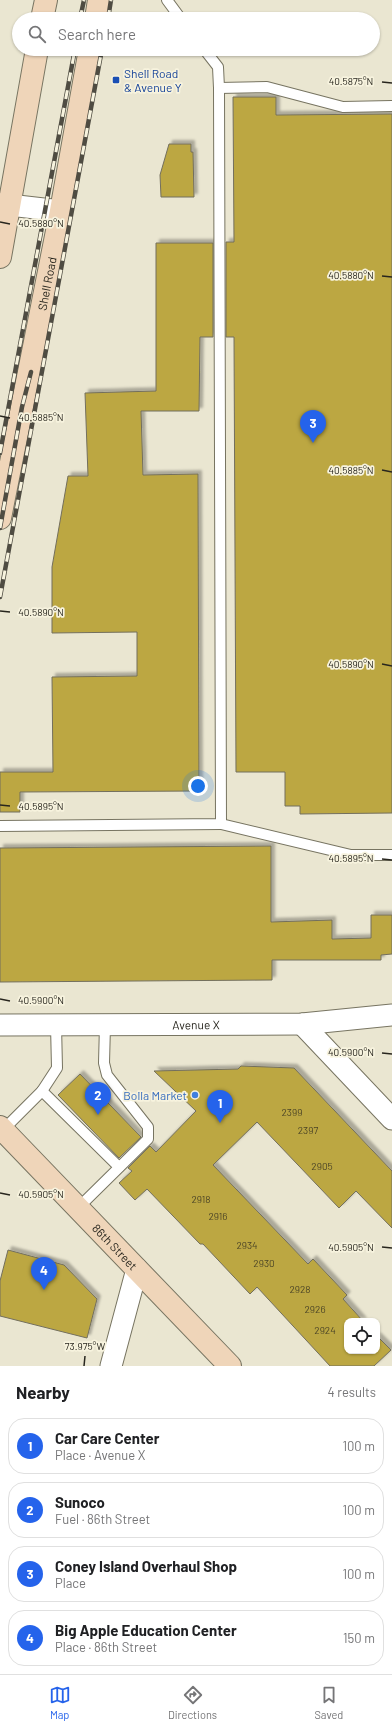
<!DOCTYPE html>
<meta charset="utf-8">
<style>
:root{--surface:#fff;--page:#f6f6f6;--text:#202124;--muted:#757577;--line:#e0e0e0;--accent:#2563eb}
body{margin:0;font-family:Barlow,sans-serif;background:var(--page);color:var(--text)}
.controls{position:absolute;right:12px;bottom:12px;display:grid;overflow:hidden;border-radius:8px;box-shadow:0 1px 3px #0004}
.controls button{width:36px;height:36px;display:grid;place-items:center;padding:0;border:0;border-bottom:1px solid var(--line);background:var(--surface);color:var(--text);font:20px sans-serif}
.you{position:absolute;left:198px;top:786px;width:14px;height:14px;margin:-10px;border:3px solid #fff;border-radius:50%;background:#1a73e8;box-shadow:0 0 0 6px #1a73e833}
.badge{display:grid;place-items:center;width:26px;height:26px;border-radius:50%;background:var(--accent);color:#fff;font-size:13px;font-weight:700}
.pin{position:absolute;translate:-50% -33px;filter:drop-shadow(0 1px 2px #0008)}
.pin::after{content:'';position:absolute;top:21px;width:14px;height:12px;background:inherit;clip-path:polygon(0 0,100% 0,50% 100%)}
.list{margin:0;padding:0;list-style:none}
h2{display:flex;justify-content:space-between;align-items:center;height:52px;margin:0;padding:0 16px;font-size:17px}
h2 small{font-size:13px;font-weight:400;color:var(--muted)}
.list li{display:grid;grid-template-columns:26px 1fr auto;gap:12px;align-items:center;box-sizing:border-box;height:56px;margin:0 8px 8px;padding:0 8px;border:1px solid var(--line);border-radius:16px}
.list b{display:block;font-size:15px;white-space:nowrap}
.list p{margin:0;font-size:13px;white-space:nowrap;color:var(--muted)}
.list em{font-size:13px;font-style:normal;color:var(--muted)}
.icon{flex:none;width:22px;height:22px;fill:none;stroke:currentColor;stroke-width:2;stroke-linecap:round;stroke-linejoin:round}
.map{position:relative;flex:none;width:392px;height:1366px;overflow:hidden}
.search{position:absolute;background:var(--surface);box-shadow:0 1px 3px #0004;left:12px;right:12px;top:12px;height:44px;display:flex;align-items:center;gap:10px;box-sizing:border-box;padding:0 14px;border-radius:22px;color:var(--muted);font-size:15px}
.sheet{height:308px;background:var(--surface)}
nav{display:flex;justify-content:space-around;align-items:center;box-sizing:border-box;height:56px;border-top:1px solid var(--line);background:var(--surface);font-size:11px;color:var(--muted)}
nav a{display:grid;justify-items:center;gap:2px}
nav .on{color:var(--accent)}
.map>svg:first-child{display:block}
.building{fill:#bca742;stroke:#736f5d;filter:url(#shadow)}
.lines{fill:none;stroke-linecap:round;stroke-linejoin:round}
.lane-casing{stroke:#777461;stroke-width:12}
.street-casing{stroke:#777461;stroke-width:23}
.secondary-casing{stroke:#777461;stroke-width:24}
.lane{stroke:#fff;stroke-width:10}
.street{stroke:#fff;stroke-width:21}
.secondary{stroke:#efd5b9;stroke-width:22}
.rail-casing{stroke:#4f4c42;stroke-width:4.5}
.rail{stroke:#f7f3de;stroke-width:3;stroke-dasharray:9;stroke-linecap:butt}
.ticks{fill:none;stroke:#28261e;stroke-width:1.5}
.transit-dot{fill:#1a4fb4;stroke:#f7f3de;stroke-width:1.5}
.shop-dot{fill:#3f7fe0;stroke:#f7f3de;stroke-width:1.5}
.labels{text-anchor:middle;dominant-baseline:central;stroke-width:3.5;stroke-linejoin:round;paint-order:stroke}
.number-label{font-size:10px;fill:#4d4627}
.transit-label{font-size:12px;fill:#164399;stroke:#f7f3de;text-anchor:start}
.street-label{font-size:12px;fill:#28261e;stroke:#f7f3de}
.shop-label{font-size:12px;fill:#366cbe;stroke:#f7f3de;text-anchor:end}
.ticks-label{font-size:10px;text-anchor:middle;fill:#28261e;stroke:#f7f3de;stroke-width:3.5;stroke-linejoin:round;paint-order:stroke}
</style>
<div class="map">
<svg width="392" height="1366" viewBox="0 0 392 1366">
<defs>
<filter id="shadow"><feDropShadow dx="3.5" dy="-3.5" stdDeviation="1" flood-color="#0004"/></filter>
</defs>
<rect width="100%" height="100%" fill="#eae6d1"/>
<g class="building">
<polygon points="233,97 276,97 276,115 392,114 392,813 300,814 300,806 285,806 285,772 236,772 234,337 226,337 226,242 234,242"/>
<polygon points="169,144 191,144 191,152 193,152 194,197 161,197 160,175"/>
<polygon points="156,243 213,243 213,337 200,337 199,411 141,411 143,475 198,474 199,791 20,792 20,812 0,812 0,772 53,772 52,677 137,676 137,632 52,633 52,567 68,476 88,476 85,393 156,391"/>
<polygon points="271,846 271,922 332,920 332,939 371,938 371,915 392,915 392,954 381,955 381,960 272,960 272,980 0,982 0,848"/>
<polygon points="241,1066 294,1068 392,1171 392,1228 356,1191 339,1208 257,1122 213,1165 308,1264 313,1259 347,1295 343,1299 363,1321 347,1321 347,1351 377,1351 377,1336 391,1350 374,1366 330,1366 257,1287 250,1294 203,1244 200,1244 147,1189 135,1200 119,1183 132,1171 128,1168 150,1146 156,1152 196,1111 154,1071 238,1069"/>
<polygon points="80,1074 141,1137 119,1158 58,1095"/>
<polygon points="8,1250 64,1265 97,1299 87,1338 0,1316 0,1281"/>
</g>
<g class="lines">
<defs>
<g id="lane">
<polyline points="167,0 181,19"/>
<polyline points="219,88 267,87 343,107 392,106"/>
<polyline points="221,824 351,855 392,855"/>
<polyline points="0,826 221,824 219,88 218,67 204,49"/>
<polyline points="42,1091 57,1068 56,1025"/>
<polyline points="3,1130 42,1091 119,1167"/>
<polyline points="78,1208 148,1139 148,1127 107,1075 104,1063 105,1025"/>
</g>
<g id="street">
<polyline points="0,204 61,211"/>
<polyline points="302,1024 392,1119"/>
<path id="s1" d="M0,1025L302,1024L392,1015"/>
<polyline points="111,1366 137,1269"/>
</g>
<g id="secondary">
<polyline points="42,19 46,0"/>
<polyline points="96,19 99,0"/>
<polyline points="0,257 37,49"/>
<path id="s2" d="M0,518L61,211L90,49"/>
<path id="s3" d="M0,1127L230,1366"/>
</g>
</defs>
<use href="#lane" class="lane-casing"/>
<use href="#street" class="street-casing"/>
<use href="#secondary" class="secondary-casing"/>
<use href="#lane" class="lane"/>
<use href="#street" class="street"/>
<use href="#secondary" class="secondary"/>
<defs>
<g id="rail">
<polyline points="80,19 84,0"/>
<polyline points="108,19 111,0"/>
<polyline points="0,453 75,49"/>
<polyline points="0,528 22,407 31,372"/>
<polyline points="0,597 102,49"/>
</g>
</defs>
<use href="#rail" class="rail-casing"/>
<use href="#rail" class="rail"/>
</g>
<path class="ticks" d="M382,82L392,83M0,222L10,224M382,276L392,277M0,416L10,418M382,470L392,472M0,611L10,612M382,664L392,666M0,805L10,806M382,859L392,860M0,999L10,1001M382,1053L392,1054M0,1193L10,1195M382,1247L392,1248M84,1366L85,1356"/>
<rect class="transit-dot" x="112" y="76" width="8" height="8" rx="2"/>
<circle class="shop-dot" cx="195" cy="1095" r="4"/>
<g class="labels">
<g class="number-label">
<text x="292" y="1112">2399</text>
<text x="308" y="1130">2397</text>
<text x="322" y="1166">2905</text>
<text x="201" y="1199">2918</text>
<text x="218" y="1216">2916</text>
<text x="247" y="1245">2934</text>
<text x="264" y="1263">2930</text>
<text x="300" y="1289">2928</text>
<text x="315" y="1309">2926</text>
<text x="325" y="1330">2924</text>
</g>
<g class="transit-label">
<text x="124" y="73">Shell Road<tspan x="124" dy="14">&amp; Avenue Y</tspan></text>
</g>
<g class="street-label">
<text stroke="none"><textPath href="#s2" startOffset="239">Shell Road</textPath></text>
<text stroke="none"><textPath href="#s1" startOffset="196">Avenue X</textPath></text>
<text stroke="none"><textPath href="#s3" startOffset="166">86th Street</textPath></text>
</g>
<g class="shop-label">
<text x="187" y="1095">Bolla Market</text>
</g>
</g>
<g class="ticks-label">
<text x="351" y="85">40.5875°N</text>
<text x="41" y="227">40.5880°N</text>
<text x="351" y="279">40.5880°N</text>
<text x="41" y="421">40.5885°N</text>
<text x="351" y="474">40.5885°N</text>
<text x="41" y="616">40.5890°N</text>
<text x="351" y="668">40.5890°N</text>
<text x="41" y="810">40.5895°N</text>
<text x="351" y="862">40.5895°N</text>
<text x="41" y="1004">40.5900°N</text>
<text x="351" y="1056">40.5900°N</text>
<text x="41" y="1198">40.5905°N</text>
<text x="351" y="1251">40.5905°N</text>
<text x="85" y="1350">73.975°W</text>
</g>
</svg>
<div class="controls">
<button><svg class="icon" aria-label="locate" viewBox="0 0 24 24"><circle cx="12" cy="12" r="6"/><path d="M12 2v4M12 18v4M2 12h4M18 12h4"/></svg></button>
</div>
<div class="you"></div>
<div class="pin badge" style="left:220px;top:1123px">1</div>
<div class="pin badge" style="left:98px;top:1115px">2</div>
<div class="pin badge" style="left:313px;top:443px">3</div>
<div class="pin badge" style="left:44px;top:1290px">4</div>
<div class="search"><svg class="icon" aria-label="search" viewBox="0 0 24 24"><circle cx="10" cy="10" r="6"/><path d="M15 15l6 6"/></svg>Search here</div>
</div>
<section class="sheet">
<h2>Nearby<small>4 results</small></h2>
<ul class="list">
<li><span class="badge">1</span><div><b>Car Care Center</b><p>Place · Avenue X</p></div><em>100 m</em></li>
<li><span class="badge">2</span><div><b>Sunoco</b><p>Fuel · 86th Street</p></div><em>100 m</em></li>
<li><span class="badge">3</span><div><b>Coney Island Overhaul Shop</b><p>Place</p></div><em>100 m</em></li>
<li><span class="badge">4</span><div><b>Big Apple Education Center</b><p>Place · 86th Street</p></div><em>150 m</em></li>
</ul>
</section>
<nav>
<a class="on"><svg class="icon" aria-label="map" viewBox="0 0 24 24"><path d="M3 6l6-2 6 2 6-2v14l-6 2-6-2-6 2zM9 4v14M15 6v14"/></svg>Map</a>
<a><svg class="icon" aria-label="directions" viewBox="0 0 24 24"><path d="M12 3l9 9-9 9-9-9zM9 14v-3h6M13 9l2 2-2 2"/></svg>Directions</a>
<a><svg class="icon" aria-label="saved" viewBox="0 0 24 24"><path d="M7 4h10v16l-5-4-5 4z"/></svg>Saved</a>
</nav>
